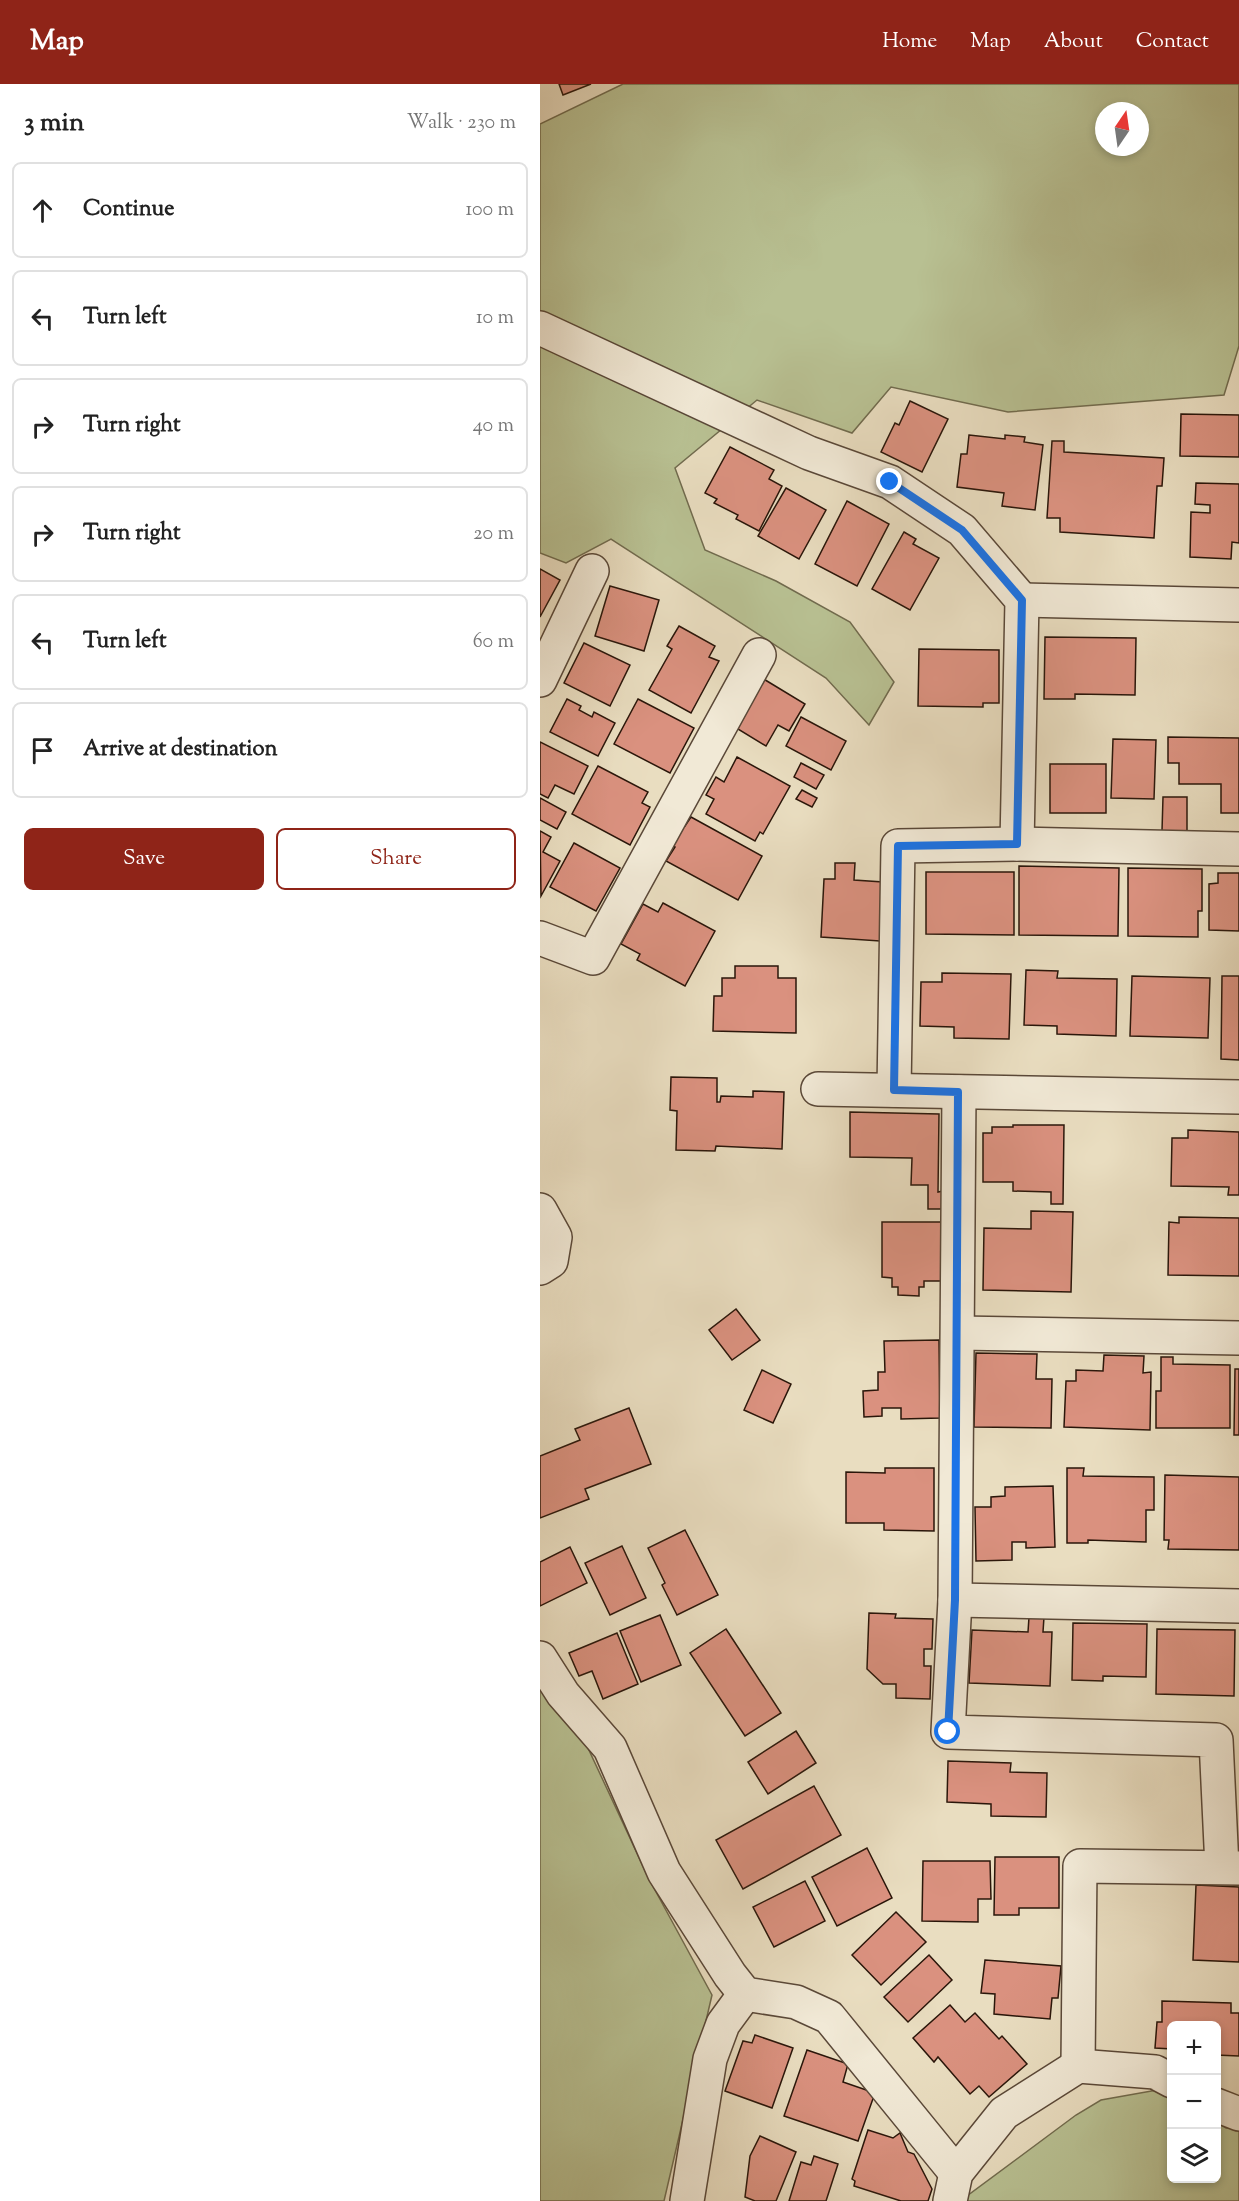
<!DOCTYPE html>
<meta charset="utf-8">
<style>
:root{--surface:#fff;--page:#f6f6f6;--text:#222;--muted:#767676;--line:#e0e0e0;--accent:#8f2418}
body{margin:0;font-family:"Sorts Mill Goudy",serif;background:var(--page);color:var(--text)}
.controls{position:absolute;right:18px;bottom:18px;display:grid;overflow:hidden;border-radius:9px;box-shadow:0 3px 9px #0003}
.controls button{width:54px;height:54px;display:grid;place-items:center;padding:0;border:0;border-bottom:2px solid var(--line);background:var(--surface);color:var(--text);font:30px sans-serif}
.compass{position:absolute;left:555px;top:18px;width:54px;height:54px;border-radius:50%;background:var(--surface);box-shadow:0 3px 9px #0003;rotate:13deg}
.stop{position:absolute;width:18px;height:18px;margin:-14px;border:4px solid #1a73e8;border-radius:50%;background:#fff}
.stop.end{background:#1a73e8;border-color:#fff;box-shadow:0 2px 6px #0008}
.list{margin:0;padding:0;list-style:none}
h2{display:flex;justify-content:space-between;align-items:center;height:78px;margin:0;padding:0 24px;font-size:26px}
h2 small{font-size:20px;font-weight:400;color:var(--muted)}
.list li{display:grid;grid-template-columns:39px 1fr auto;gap:18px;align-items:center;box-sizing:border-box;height:96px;margin:0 12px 12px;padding:0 12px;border:2px solid var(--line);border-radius:9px}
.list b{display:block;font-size:22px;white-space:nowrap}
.list em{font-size:20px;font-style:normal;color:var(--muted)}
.actions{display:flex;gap:12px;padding:18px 24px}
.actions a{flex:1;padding:14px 0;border:2px solid var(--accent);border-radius:9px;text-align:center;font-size:21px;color:var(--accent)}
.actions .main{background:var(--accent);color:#fff}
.icon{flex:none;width:33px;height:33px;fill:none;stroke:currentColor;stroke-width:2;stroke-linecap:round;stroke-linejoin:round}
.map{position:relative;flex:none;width:699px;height:2117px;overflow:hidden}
header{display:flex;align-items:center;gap:36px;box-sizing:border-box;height:84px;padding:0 30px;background:var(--accent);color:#fff}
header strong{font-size:28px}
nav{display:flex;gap:33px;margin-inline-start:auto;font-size:21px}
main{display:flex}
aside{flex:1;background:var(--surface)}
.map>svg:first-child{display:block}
.green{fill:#b8c092;stroke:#716b4e;stroke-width:1.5;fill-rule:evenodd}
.building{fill:#da917f;stroke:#2a160a;stroke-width:1.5}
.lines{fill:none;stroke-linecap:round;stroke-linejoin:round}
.minor-casing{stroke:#5a4838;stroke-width:36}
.minor{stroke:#f1e9d6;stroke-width:33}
.route{stroke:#1a73e8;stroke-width:8}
</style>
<header>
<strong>Map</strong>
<nav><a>Home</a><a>Map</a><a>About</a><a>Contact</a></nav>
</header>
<main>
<aside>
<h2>3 min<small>Walk · 230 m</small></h2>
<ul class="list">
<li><svg class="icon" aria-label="ahead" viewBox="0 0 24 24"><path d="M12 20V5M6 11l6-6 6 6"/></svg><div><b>Continue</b></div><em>100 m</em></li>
<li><svg class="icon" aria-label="left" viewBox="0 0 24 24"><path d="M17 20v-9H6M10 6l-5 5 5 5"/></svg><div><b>Turn left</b></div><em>10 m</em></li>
<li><svg class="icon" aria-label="right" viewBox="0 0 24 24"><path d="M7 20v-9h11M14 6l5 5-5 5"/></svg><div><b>Turn right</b></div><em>40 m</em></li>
<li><svg class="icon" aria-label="right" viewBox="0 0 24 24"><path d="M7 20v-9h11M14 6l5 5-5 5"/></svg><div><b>Turn right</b></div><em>20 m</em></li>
<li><svg class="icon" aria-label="left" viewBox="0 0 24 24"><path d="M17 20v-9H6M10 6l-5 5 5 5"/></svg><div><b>Turn left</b></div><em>60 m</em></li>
<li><svg class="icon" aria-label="arrive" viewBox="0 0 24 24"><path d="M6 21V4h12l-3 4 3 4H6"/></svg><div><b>Arrive at destination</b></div></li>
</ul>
<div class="actions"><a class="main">Save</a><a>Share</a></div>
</aside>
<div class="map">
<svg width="699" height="2117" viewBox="0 0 699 2117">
<rect width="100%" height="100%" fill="#e9ddc0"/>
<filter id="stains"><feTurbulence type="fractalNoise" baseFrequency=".00333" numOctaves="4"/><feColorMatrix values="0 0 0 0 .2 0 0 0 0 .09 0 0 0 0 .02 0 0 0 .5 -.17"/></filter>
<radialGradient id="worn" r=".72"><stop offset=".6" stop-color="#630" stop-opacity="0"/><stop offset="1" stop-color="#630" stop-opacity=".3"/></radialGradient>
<g class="green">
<path d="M83,0H699V262L684,311L468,328L351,303L312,349L217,316L135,384L165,466L236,497L310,538L354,598L329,641L286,594L71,455L26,479L0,469V40ZM564,27H600V63H564Z"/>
<polygon points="0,1561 109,1795 172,1911 124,2117 0,2117"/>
<polygon points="617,2006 631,2014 632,2094 676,2094 677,2038 686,2044 699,2043 699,2117 426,2117 427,2112 536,2031 561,2016"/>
</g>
<g class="building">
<polygon points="19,0 51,0 23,11"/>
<polygon points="370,317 408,335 382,388 341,368 355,339 359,341"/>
<polygon points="641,330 699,331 699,373 640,372"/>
<polygon points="429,351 465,355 465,351 485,353 484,358 503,361 495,426 462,422 464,409 417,403 421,370 427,370"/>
<polygon points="512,357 524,357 524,368 624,374 622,402 617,402 614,454 520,448 520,434 507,434"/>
<polygon points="190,363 234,386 229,395 242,402 219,447 196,435 198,431 174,419 177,415 165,409"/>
<polygon points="656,399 699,400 699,459 692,458 691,475 650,473 651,428 670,429 670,421 655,420"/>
<polygon points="246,404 286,426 259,475 218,452"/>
<polygon points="307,417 349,440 317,502 275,480"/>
<polygon points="364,448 376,455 373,460 399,474 370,526 332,505"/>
<polygon points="0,485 20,496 0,533"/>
<polygon points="70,502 119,516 104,567 55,552"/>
<polygon points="139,542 175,562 169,573 179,577 151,629 109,606 132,565 127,562"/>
<polygon points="505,553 596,554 595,611 535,610 535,615 504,615"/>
<polygon points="44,559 90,581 70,622 24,599"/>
<polygon points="379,565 459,566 459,619 443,619 443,623 378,622"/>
<polygon points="222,594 265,620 249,647 238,641 226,662 193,642"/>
<polygon points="27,615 41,622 39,626 52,633 54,628 75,639 58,672 10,648"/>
<polygon points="98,615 154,644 130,689 74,660"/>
<polygon points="261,633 306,657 291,686 246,662"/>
<polygon points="628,653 699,654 699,729 681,729 681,700 639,700 639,679 628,679"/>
<polygon points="573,655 616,656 614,715 571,714"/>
<polygon points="0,658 48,682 34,710 15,701 8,714 0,710"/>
<polygon points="197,673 250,702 223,750 220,748 215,757 166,730 174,715 166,711 176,693 184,698"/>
<polygon points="261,679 284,691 276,705 254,693"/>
<rect x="510" y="680" width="56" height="49"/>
<polygon points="58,682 108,708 102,719 110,723 90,761 32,730"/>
<polygon points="262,706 277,714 272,723 256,715"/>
<polygon points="623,713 647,713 647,748 622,747"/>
<polygon points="0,714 26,728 17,745 0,736"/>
<polygon points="151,733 222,772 198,816 126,777 135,763 129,760 140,739 145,742"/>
<polygon points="0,747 11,753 3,768 20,777 1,812"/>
<polygon points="34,759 80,784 56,827 10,803"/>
<polygon points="295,779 315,779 314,796 343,798 340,857 281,853 284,795 295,795"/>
<polygon points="479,782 579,784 578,852 479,851"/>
<polygon points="588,784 662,785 662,827 658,827 658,853 588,852"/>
<polygon points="386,788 474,788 474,851 386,850"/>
<polygon points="678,789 699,789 699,847 669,846 669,800 678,799"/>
<polygon points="123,819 175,847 145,902 97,876 100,870 81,860 103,820 118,828"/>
<polygon points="195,882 238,882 238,894 256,894 256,949 173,947 174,912 182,912 182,894 195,894"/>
<polygon points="486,886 518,887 517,894 577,895 576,952 517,950 517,942 484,941"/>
<polygon points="402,889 471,890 469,955 414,954 414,943 380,942 381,898 402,898"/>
<polygon points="592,892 670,894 668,954 590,952"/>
<polygon points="682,892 699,892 699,976 681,975"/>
<polygon points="131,993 177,994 177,1018 180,1018 181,1012 213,1013 213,1007 244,1008 242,1065 176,1062 175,1067 136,1066 137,1027 130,1026"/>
<polygon points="310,1028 399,1030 398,1108 403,1107 403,1125 388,1125 388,1101 371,1101 372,1074 310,1073"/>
<polygon points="473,1041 524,1041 523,1120 511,1120 511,1108 473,1107 473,1098 443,1098 443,1049 452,1049 452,1043 473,1043"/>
<polygon points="648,1046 699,1048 699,1111 688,1111 689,1103 631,1102 632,1054 648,1054"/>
<polygon points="491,1127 533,1128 531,1208 443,1206 444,1144 491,1145"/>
<polygon points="639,1133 699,1134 699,1192 628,1191 629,1138 639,1139"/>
<polygon points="342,1138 402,1138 402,1197 384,1197 384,1203 379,1203 379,1212 358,1211 358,1203 352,1203 352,1194 342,1193"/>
<polygon points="196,1225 220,1256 192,1276 169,1246"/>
<polygon points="399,1256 400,1334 361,1335 361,1324 342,1324 342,1332 324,1333 323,1307 338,1306 338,1288 345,1288 344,1257"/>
<polygon points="436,1269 497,1270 496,1295 512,1295 511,1344 434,1343"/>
<polygon points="564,1271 604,1272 603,1289 611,1288 610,1346 524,1343 526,1297 536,1297 536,1286 563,1287"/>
<polygon points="621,1273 633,1273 633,1280 690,1281 690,1344 616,1344 616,1307 621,1307"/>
<polygon points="695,1285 699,1285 699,1351 694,1351"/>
<polygon points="222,1286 251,1300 233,1339 204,1326"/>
<polygon points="89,1324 111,1380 45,1405 49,1415 0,1434 0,1372 40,1356 35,1345"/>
<polygon points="345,1384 394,1384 394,1447 344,1446 344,1439 306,1439 306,1388 345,1389"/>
<polygon points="527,1384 544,1384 543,1392 614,1393 614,1426 606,1426 606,1458 548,1456 548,1459 527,1459"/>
<polygon points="625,1391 699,1393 699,1466 628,1465 629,1456 624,1456"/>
<polygon points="513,1402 515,1463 486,1464 486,1458 472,1458 472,1476 436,1477 435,1423 451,1423 451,1413 465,1412 465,1403"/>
<polygon points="145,1446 178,1511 137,1531 122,1501 125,1499 108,1464"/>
<polygon points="82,1462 106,1514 70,1531 45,1479"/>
<polygon points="30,1463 47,1499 0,1522 0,1478"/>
<polygon points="329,1529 356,1530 355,1534 393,1535 392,1565 384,1565 384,1582 391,1582 390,1615 356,1614 356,1600 343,1600 327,1585"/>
<polygon points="120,1531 141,1581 101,1598 80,1547"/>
<polygon points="489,1533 504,1533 503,1548 512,1548 510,1602 429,1599 432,1546 488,1548"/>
<polygon points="533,1539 607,1540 606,1593 563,1592 563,1597 532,1596"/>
<polygon points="186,1545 241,1629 205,1652 150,1569"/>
<polygon points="617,1545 695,1546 694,1612 616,1610"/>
<polygon points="77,1549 98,1600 63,1615 52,1587 39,1592 29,1569"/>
<polygon points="256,1647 276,1679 228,1710 208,1678"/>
<polygon points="408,1677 471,1679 470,1688 507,1689 506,1733 451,1732 451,1720 407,1718"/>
<polygon points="274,1702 301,1751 203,1805 176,1756"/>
<polygon points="327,1764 352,1814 297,1842 272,1793"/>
<polygon points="455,1773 519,1773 519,1824 479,1824 479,1831 454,1831"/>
<polygon points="383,1777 450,1777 451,1815 438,1815 438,1838 382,1837"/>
<polygon points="265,1797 285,1837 234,1863 213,1823"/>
<polygon points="656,1801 699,1803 699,1878 653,1876"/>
<polygon points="356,1828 386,1858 341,1901 312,1871"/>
<polygon points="389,1871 412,1896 368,1938 344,1913"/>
<polygon points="445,1876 521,1882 518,1914 512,1914 510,1935 454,1930 455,1910 441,1909"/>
<polygon points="622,1917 691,1919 691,1929 699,1929 699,1972 676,1971 676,1942 632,1942 632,1965 615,1964 617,1938 622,1938"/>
<polygon points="410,1921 425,1938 435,1929 459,1955 462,1952 487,1980 449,2013 439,2002 430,2010 398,1973 394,1978 373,1954"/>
<polygon points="215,1951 253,1964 232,2024 185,2007 203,1957 212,1959"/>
<polygon points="267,1966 308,1980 303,1998 335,2009 318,2057 244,2032"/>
<polygon points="328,2046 353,2054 360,2049 368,2068 374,2070 392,2105 388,2117 361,2117 314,2102 315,2097 312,2095"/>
<polygon points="220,2052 256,2068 236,2117 215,2117 205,2113 210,2072"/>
<polygon points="274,2072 298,2080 286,2117 249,2117 261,2078 271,2081"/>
</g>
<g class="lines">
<defs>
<g id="minor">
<polyline points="0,244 269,369 350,398 422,446 482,516 477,760"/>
<polyline points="482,516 699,521"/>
<polyline points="0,596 52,487"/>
<polyline points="0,854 53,874 219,571"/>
<polyline points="278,1005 699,1013"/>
<polyline points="354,1006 358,762 477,760 699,765"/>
<polyline points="419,1008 415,1516 408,1648 676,1656 682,1783"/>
<polyline points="0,1126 15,1153 11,1177 0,1184"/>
<polyline points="418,1249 699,1254"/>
<polyline points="415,1516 699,1522"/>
<polyline points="0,1574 23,1610 70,1664 124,1788 190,1891 205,1910 256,1918 289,1933 416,2089"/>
<polyline points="538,1982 540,1782 699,1784"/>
<polyline points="676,2021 699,2030"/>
<polyline points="147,2117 170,1975 183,1940 205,1910"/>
<polyline points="410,2117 416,2089 464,2029 538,1982 615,1988 632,1997"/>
</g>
</defs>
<use href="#minor" class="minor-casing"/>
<use href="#minor" class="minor"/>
</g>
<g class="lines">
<polyline class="route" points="350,398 422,446 482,516 477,760 358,762 354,1006 418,1008 415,1516 408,1648"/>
</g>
<rect width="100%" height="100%" filter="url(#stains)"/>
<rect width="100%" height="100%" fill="url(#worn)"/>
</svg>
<div class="controls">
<button>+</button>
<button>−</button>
<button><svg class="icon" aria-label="layers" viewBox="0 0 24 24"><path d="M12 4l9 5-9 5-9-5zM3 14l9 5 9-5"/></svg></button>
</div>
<svg class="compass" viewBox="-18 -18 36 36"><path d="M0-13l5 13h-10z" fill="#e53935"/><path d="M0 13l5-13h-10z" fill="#767676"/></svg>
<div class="stop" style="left:408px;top:1648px"></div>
<div class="stop end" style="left:350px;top:398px"></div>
</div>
</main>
